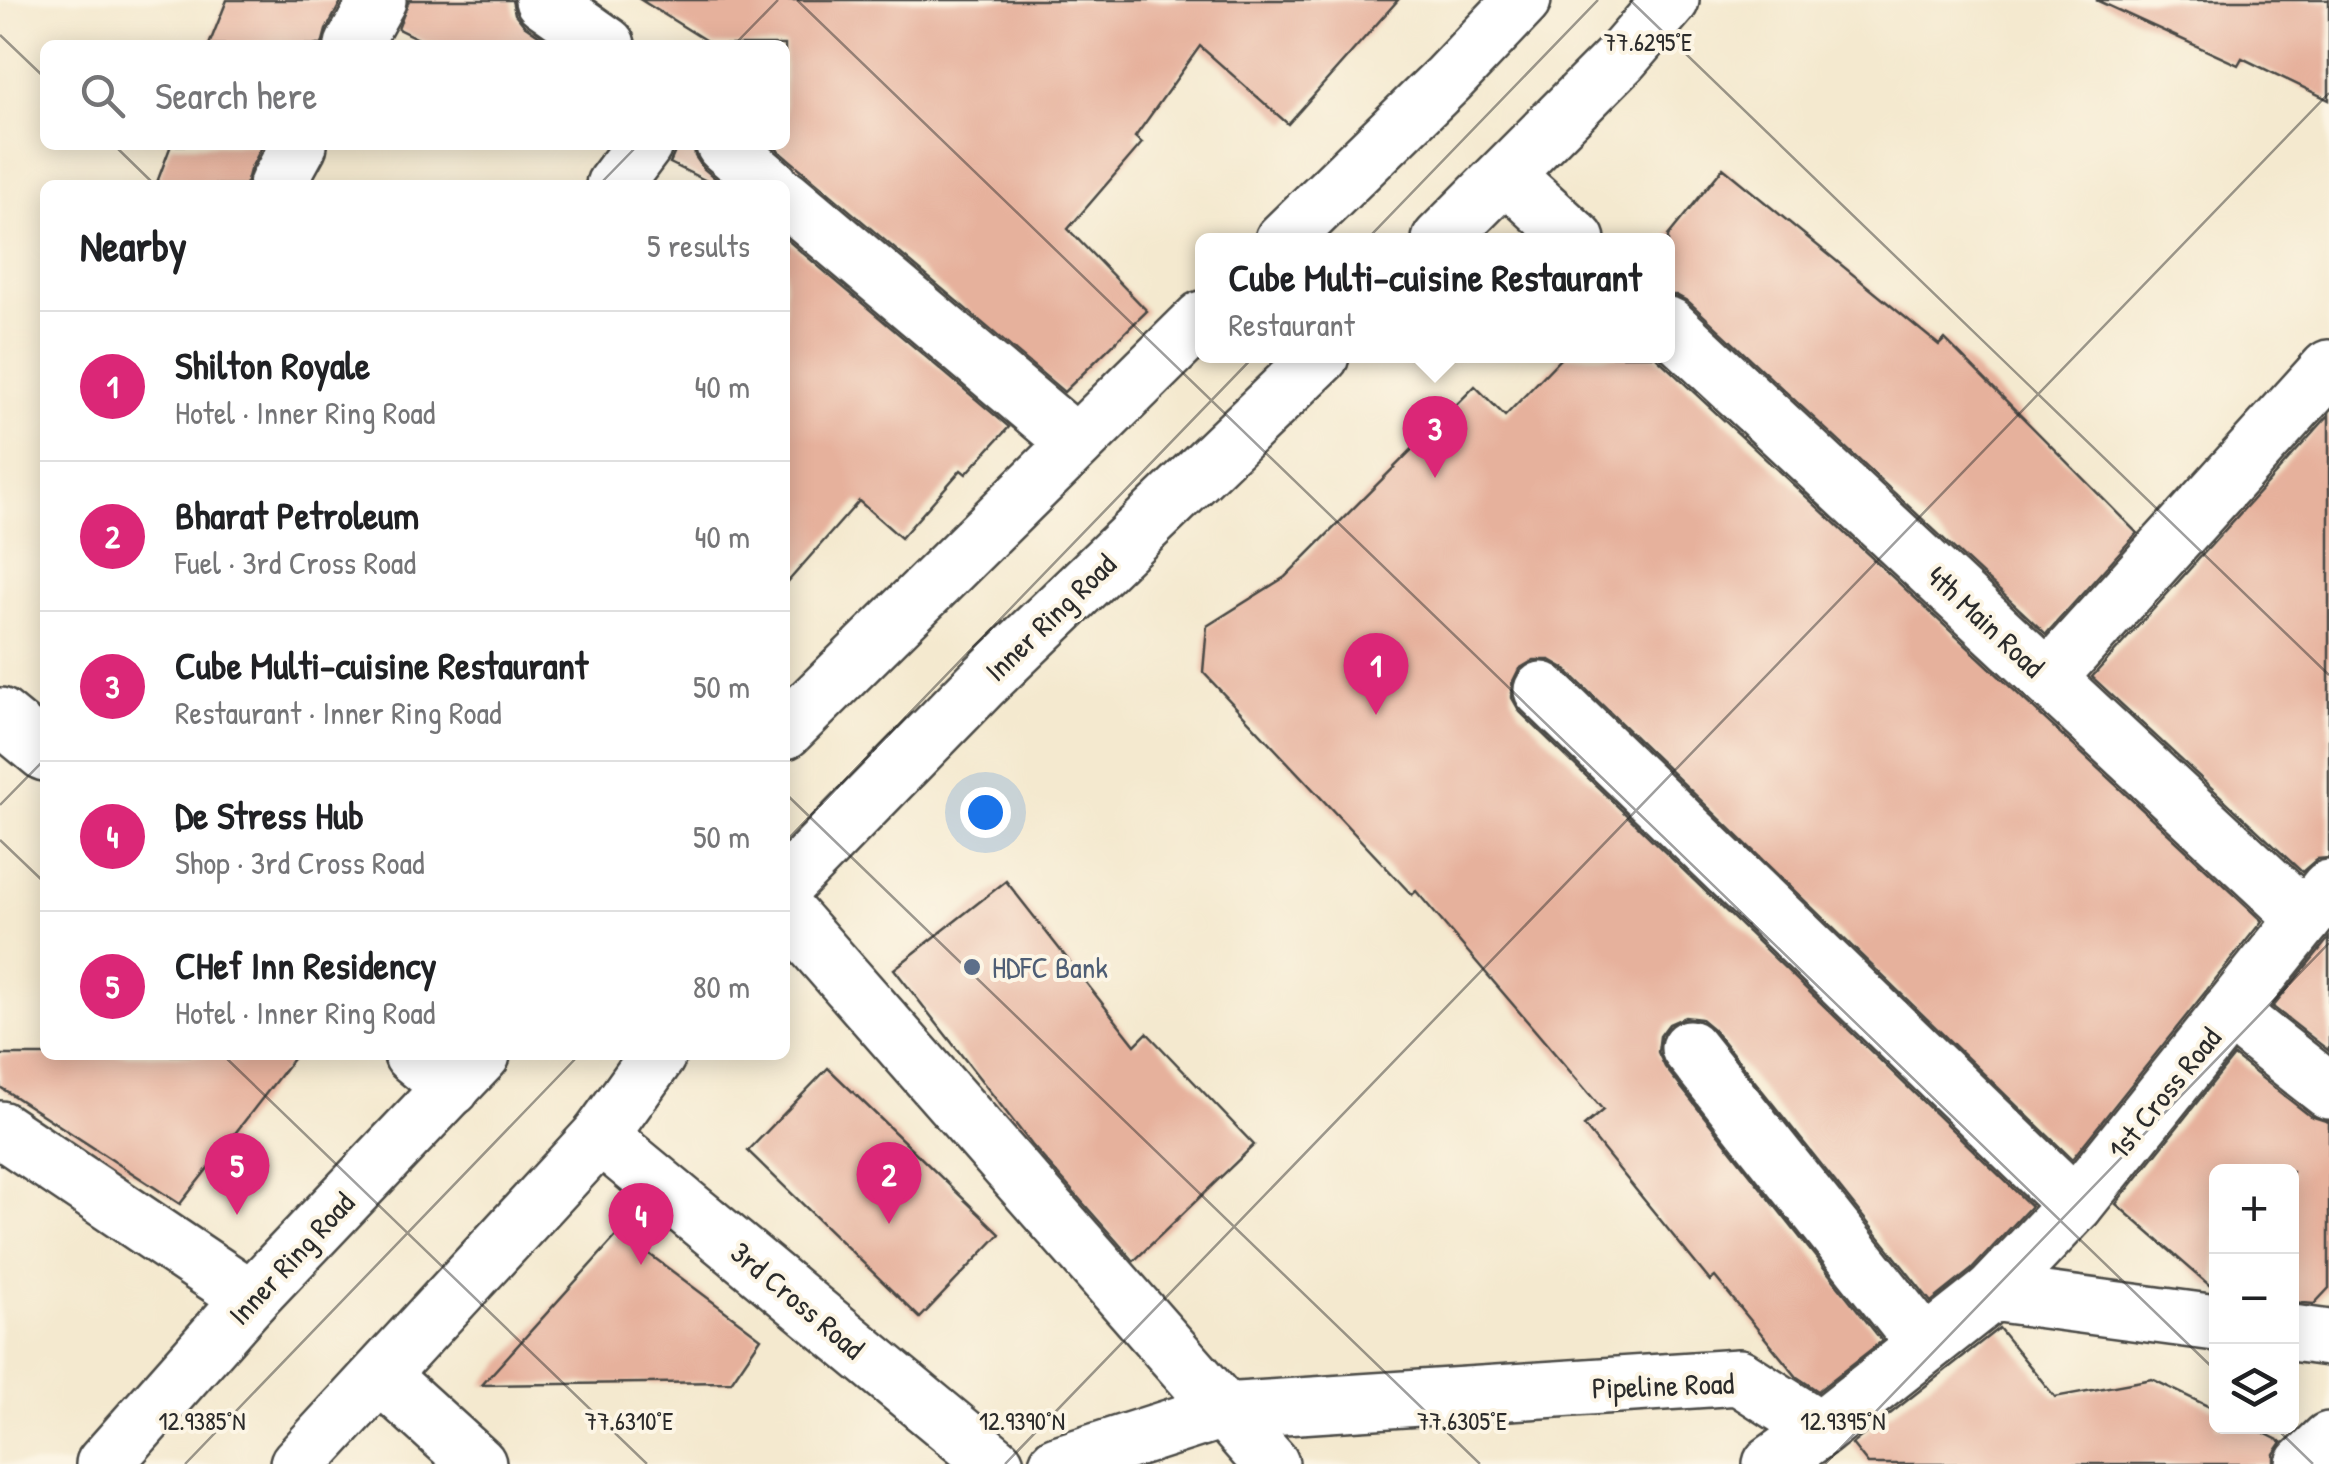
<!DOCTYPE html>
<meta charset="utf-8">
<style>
:root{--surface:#fff;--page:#f2f2f2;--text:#202124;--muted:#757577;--line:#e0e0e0;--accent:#db2777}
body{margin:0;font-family:"Patrick Hand",sans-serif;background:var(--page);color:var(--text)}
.controls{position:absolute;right:30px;bottom:30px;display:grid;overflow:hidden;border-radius:15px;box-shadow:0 5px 25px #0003}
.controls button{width:90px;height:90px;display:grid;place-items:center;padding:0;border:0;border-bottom:2px solid var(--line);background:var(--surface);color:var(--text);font:50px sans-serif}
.you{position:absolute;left:985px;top:812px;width:35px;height:35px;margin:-25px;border:8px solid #fff;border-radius:50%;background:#1a73e8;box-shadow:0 0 0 15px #1a73e833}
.badge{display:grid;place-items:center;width:65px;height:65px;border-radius:50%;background:var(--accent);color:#fff;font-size:32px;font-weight:700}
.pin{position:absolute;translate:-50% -82px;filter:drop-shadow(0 2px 5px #0008)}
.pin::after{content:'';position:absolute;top:52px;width:35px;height:30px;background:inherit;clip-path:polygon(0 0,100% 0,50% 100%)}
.popup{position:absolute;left:1195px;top:233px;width:480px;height:130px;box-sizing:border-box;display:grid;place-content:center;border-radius:15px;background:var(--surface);filter:drop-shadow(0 2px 8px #0005);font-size:32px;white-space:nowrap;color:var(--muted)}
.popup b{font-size:38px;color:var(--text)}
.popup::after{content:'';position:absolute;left:50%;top:100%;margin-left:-20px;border:20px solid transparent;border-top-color:var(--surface)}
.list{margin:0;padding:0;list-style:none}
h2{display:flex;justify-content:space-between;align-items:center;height:130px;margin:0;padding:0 40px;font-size:42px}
h2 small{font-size:32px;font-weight:400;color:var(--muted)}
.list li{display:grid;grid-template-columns:65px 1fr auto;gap:30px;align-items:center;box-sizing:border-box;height:150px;padding:0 40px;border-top:2px solid var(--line)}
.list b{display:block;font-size:38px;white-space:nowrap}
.list p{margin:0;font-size:32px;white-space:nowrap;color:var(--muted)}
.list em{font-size:32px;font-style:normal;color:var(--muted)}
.icon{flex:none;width:55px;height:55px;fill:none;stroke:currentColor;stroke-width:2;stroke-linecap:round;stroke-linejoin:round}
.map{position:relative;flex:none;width:2329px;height:1464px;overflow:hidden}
.search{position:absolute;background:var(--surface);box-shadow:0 5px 25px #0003;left:40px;top:40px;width:750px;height:110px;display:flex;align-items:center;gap:25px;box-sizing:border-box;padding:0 35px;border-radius:15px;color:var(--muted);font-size:38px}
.panel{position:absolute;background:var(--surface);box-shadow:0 5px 25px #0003;left:40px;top:180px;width:750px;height:880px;border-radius:15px}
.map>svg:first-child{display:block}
.building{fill:#e6b19c}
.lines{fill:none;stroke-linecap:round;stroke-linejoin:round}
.minor-casing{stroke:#494844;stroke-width:60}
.major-casing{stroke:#494844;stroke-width:60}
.minor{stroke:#fff;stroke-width:55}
.major{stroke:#fff;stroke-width:55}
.ticks{fill:none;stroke:#2b2b2b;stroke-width:2.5;stroke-opacity:0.45}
.service-dot{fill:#5c6f8a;stroke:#fcf5e5;stroke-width:4}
.labels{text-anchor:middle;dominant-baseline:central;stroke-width:8;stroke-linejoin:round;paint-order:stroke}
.street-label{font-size:30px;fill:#2b2b2b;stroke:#fcf5e5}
.service-label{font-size:30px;fill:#4e5e75;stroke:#fcf5e5;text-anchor:start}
.ticks-label{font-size:25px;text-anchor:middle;fill:#2b2b2b;stroke:#fcf5e5;stroke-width:8;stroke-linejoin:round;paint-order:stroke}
</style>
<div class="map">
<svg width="2329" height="1464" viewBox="0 0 2329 1464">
<rect width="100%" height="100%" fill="#fcf5e5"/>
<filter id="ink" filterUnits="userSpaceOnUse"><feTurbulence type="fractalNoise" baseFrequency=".01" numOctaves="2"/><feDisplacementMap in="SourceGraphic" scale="20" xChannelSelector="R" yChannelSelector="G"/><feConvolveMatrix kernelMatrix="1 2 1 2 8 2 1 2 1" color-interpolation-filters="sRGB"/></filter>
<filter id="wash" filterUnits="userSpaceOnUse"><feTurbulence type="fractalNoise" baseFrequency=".0048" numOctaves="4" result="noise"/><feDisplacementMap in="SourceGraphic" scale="40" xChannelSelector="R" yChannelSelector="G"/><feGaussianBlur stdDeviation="2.25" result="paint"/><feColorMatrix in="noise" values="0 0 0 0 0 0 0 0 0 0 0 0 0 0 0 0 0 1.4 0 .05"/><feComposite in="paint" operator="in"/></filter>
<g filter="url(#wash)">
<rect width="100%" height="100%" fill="#f4e9cf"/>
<g id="blocks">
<g class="building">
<polygon points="227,0 342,0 326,30 322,45 209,45"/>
<polygon points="409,0 512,0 515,14 524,25 553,45 431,45 398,29"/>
<polygon points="641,0 1398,0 1288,124 1200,46 1135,137 1142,143 1068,229 1147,311 1064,392 772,145 785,145 785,45 713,45"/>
<polygon points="2096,0 2329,0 2329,100 2242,58 2238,65"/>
<polygon points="171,145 263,145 250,170 246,185 156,185"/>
<polygon points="678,145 694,145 695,156 703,168 723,185 715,185 670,163"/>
<polygon points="1723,168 1939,345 1945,339 2137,533 2046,634 1689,302 1676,295 1668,295 1668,236"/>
<polygon points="785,238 1009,427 966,474 961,470 901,538 859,501 785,585"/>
<polygon points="1563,356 1655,356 2262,921 2072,1159 1564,668 1550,660 1534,660 1519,669 1512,683 1512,698 1520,712 2031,1206 1971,1270 1931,1302 1713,1029 1701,1019 1685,1017 1669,1024 1660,1036 1658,1052 1665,1067 1882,1341 1818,1391 1797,1377 1715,1277 1710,1281 1584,1126 1603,1110 1416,891 1412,895 1203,672 1207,626 1285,577 1475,386 1505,416"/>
<polygon points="2329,415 2329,858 2317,859 2302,872 2092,677"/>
<polygon points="1006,881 1135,1045 1147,1033 1254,1145 1134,1261 1032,1145 894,969"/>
<polygon points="2329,938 2329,1051 2273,1007"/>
<polygon points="0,1055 296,1055 180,1204 0,1087"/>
<polygon points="2234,1056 2310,1116 2329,1122 2329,1288 2314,1304 2292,1302 2292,1172 2216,1172 2216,1291 2116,1204"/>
<polygon points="828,1068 1000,1234 920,1318 748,1151"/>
<polygon points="620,1232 761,1338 731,1382 482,1385"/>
<polygon points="1999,1328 2055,1397 2152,1379 2216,1410 2216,1426 2250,1426 2282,1442 2274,1454 2274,1464 1868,1464 1852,1444"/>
</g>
</g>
</g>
<g filter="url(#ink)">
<use href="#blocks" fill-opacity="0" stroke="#494844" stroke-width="2.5"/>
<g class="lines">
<defs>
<g id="minor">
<polyline points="543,0 607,45"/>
<polyline points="353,45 378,0"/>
<polyline points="724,145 771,185"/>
<polyline points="1507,176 1577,240"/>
<polyline points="277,185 299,145"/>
<polyline points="614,185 644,145"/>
<polyline points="785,197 1076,443"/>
<polyline points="1668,325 2305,918"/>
<polyline points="2048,678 2329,368"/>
<polyline points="1542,690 2075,1205"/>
<polyline points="0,716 45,753"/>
<polyline points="785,911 1271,1464"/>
<polyline points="2229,1012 2329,1091"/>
<polyline points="1689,1048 1925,1345"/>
<polyline points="412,1055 452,1088"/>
<polyline points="0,1129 251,1298"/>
<polyline points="600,1136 996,1464"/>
<polyline points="1992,1293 2075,1205 2329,888"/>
<polyline points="2292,1333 2329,1338"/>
<polyline points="381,1376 478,1464"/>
<polyline points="1057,1464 1222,1411 1739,1377 1820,1429 1992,1293 2216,1323"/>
<polyline points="1771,1464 1820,1429"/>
<polyline points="2304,1464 2329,1440"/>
</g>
<g id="major">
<polyline points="1283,240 1448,79 1523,0"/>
<polyline points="1440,240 1622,57 1671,0"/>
<polyline points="785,731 1202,319"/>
<polyline points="785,885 980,685 1321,356"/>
<polyline points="104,1464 251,1298 482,1055"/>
<polyline points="298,1464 600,1136 658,1055"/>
</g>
</defs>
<use href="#minor" class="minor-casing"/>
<use href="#major" class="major-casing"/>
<use href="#minor" class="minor"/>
<use href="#major" class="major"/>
</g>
</g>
<path class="ticks" d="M797,0L2216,1371M1630,0L2329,675M0,35L45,78M734,45L778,0M114,145L155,185M599,185L638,145M785,793L1480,1464M0,805L45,759M0,840L45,883M785,842L1598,0M223,1055L647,1464M2274,1426L2313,1464M185,1464L579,1055M1005,1464L2329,93M1825,1464L2329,943"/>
<circle class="service-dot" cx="972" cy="967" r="10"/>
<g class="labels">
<g class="street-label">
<text transform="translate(1050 617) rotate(-44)">Inner Ring Road</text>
<text transform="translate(1986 621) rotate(43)">4th Main Road</text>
<text transform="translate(2164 1093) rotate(-51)">1st Cross Road</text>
<text transform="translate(291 1258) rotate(-47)">Inner Ring Road</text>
<text transform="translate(798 1300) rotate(40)">3rd Cross Road</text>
<text transform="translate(1663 1385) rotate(-2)">Pipeline Road</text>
</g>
<g class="service-label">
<text x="992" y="967">HDFC Bank</text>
</g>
</g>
<g class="ticks-label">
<text x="1648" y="51">77.6295°E</text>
<text x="202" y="1430">12.9385°N</text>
<text x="1022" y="1430">12.9390°N</text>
<text x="1843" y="1430">12.9395°N</text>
<text x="629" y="1430">77.6310°E</text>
<text x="1462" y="1430">77.6305°E</text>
</g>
</svg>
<div class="controls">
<button>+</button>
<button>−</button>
<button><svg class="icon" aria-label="layers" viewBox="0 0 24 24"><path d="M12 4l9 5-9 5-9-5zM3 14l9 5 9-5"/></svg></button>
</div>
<div class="you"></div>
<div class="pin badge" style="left:1376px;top:715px">1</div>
<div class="pin badge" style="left:889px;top:1224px">2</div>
<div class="pin badge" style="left:1435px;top:478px">3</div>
<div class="popup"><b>Cube Multi-cuisine Restaurant</b>Restaurant</div>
<div class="pin badge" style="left:641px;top:1265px">4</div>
<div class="pin badge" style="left:237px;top:1215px">5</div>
<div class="search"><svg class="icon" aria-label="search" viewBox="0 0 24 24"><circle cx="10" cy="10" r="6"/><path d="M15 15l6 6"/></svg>Search here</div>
<section class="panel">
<h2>Nearby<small>5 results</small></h2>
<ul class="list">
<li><span class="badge">1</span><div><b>Shilton Royale</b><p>Hotel · Inner Ring Road</p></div><em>40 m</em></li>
<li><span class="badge">2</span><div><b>Bharat Petroleum</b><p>Fuel · 3rd Cross Road</p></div><em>40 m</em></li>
<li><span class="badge">3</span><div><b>Cube Multi-cuisine Restaurant</b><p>Restaurant · Inner Ring Road</p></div><em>50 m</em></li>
<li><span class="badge">4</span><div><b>De Stress Hub</b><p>Shop · 3rd Cross Road</p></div><em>50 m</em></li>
<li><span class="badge">5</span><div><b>CHef Inn Residency</b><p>Hotel · Inner Ring Road</p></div><em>80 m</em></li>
</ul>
</section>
</div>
